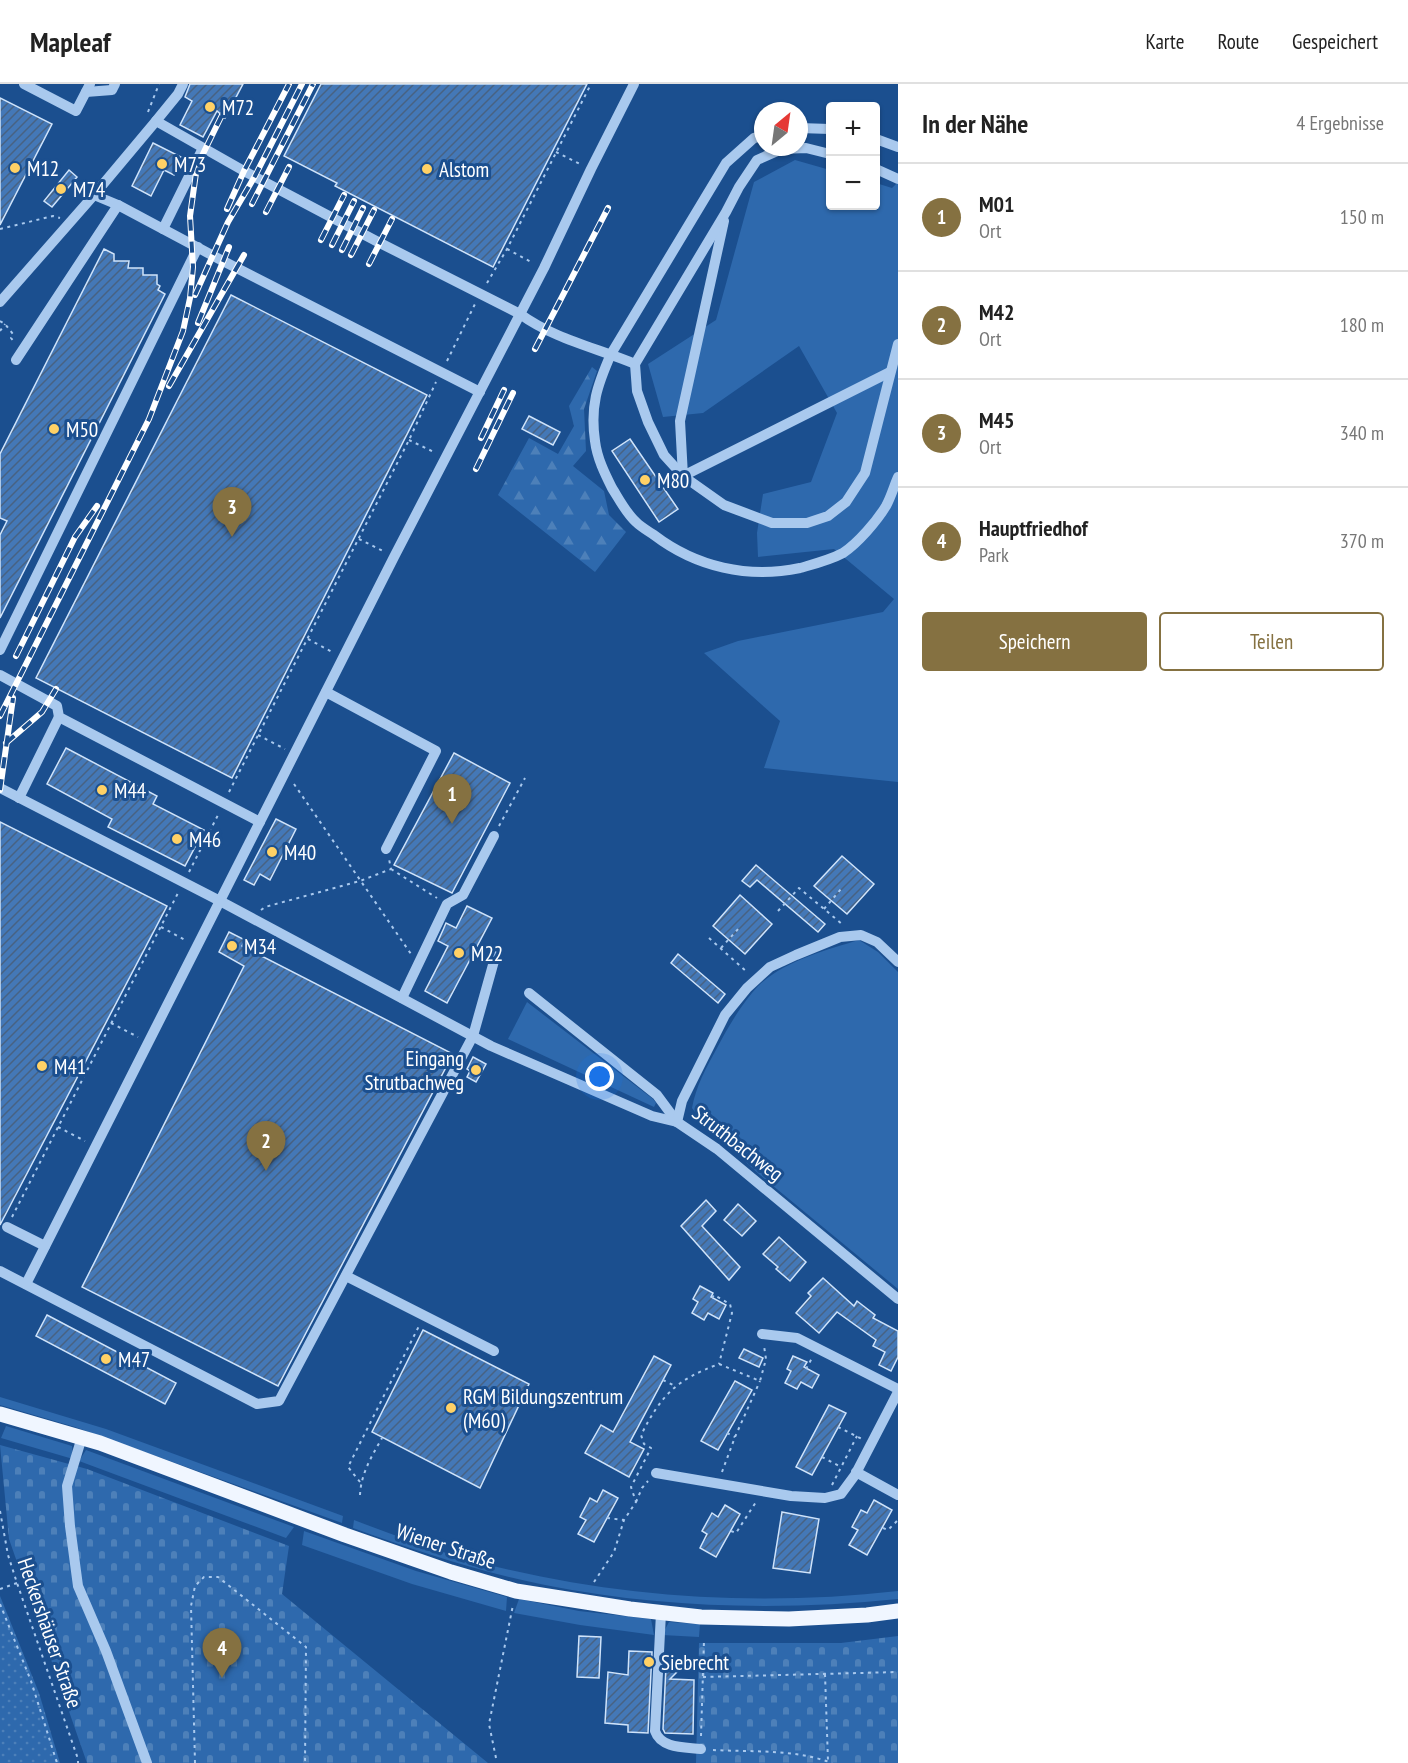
<!DOCTYPE html>
<html lang="de">
<meta charset="utf-8">
<style>
:root{--surface:#fff;--page:#f2f2f2;--text:#222;--muted:#767676;--line:#e0e0e0;--accent:#857141}
body{margin:0;font-family:"PT Sans Narrow",sans-serif;background:var(--page);color:var(--text)}
.controls{position:absolute;right:18px;top:18px;display:grid;overflow:hidden;border-radius:6px;box-shadow:0 2px 4px #0004}
.controls button{width:54px;height:54px;display:grid;place-items:center;padding:0;border:0;border-bottom:2px solid var(--line);background:var(--surface);color:var(--text);font:30px sans-serif}
.compass{position:absolute;left:754px;top:18px;width:54px;height:54px;border-radius:50%;background:var(--surface);box-shadow:0 2px 4px #0004;rotate:29deg}
.you{position:absolute;left:600px;top:993px;width:21px;height:21px;margin:-15px;border:4px solid #fff;border-radius:50%;background:#1a73e8;box-shadow:0 0 0 9px #1a73e833}
.badge{display:grid;place-items:center;width:39px;height:39px;border-radius:50%;background:var(--accent);color:#fff;font-size:20px;font-weight:700}
.pin{position:absolute;translate:-50% -50px;filter:drop-shadow(0 2px 3px #0008)}
.pin::after{content:'';position:absolute;top:32px;width:21px;height:18px;background:inherit;clip-path:polygon(0 0,100% 0,50% 100%)}
.list{margin:0;padding:0;list-style:none}
h2{display:flex;justify-content:space-between;align-items:center;height:78px;margin:0;padding:0 24px;font-size:26px}
h2 small{font-size:20px;font-weight:400;color:var(--muted)}
.list li{display:grid;grid-template-columns:39px 1fr auto;gap:18px;align-items:center;box-sizing:border-box;height:108px;padding:0 24px;border-top:2px solid var(--line)}
.list b{display:block;font-size:22px;white-space:nowrap}
.list p{margin:0;font-size:20px;white-space:nowrap;color:var(--muted)}
.list em{font-size:20px;font-style:normal;color:var(--muted)}
.actions{display:flex;gap:12px;padding:18px 24px}
.actions a{flex:1;padding:14px 0;border:2px solid var(--accent);border-radius:6px;text-align:center;font-size:21px;color:var(--accent)}
.actions .main{background:var(--accent);color:#fff}
.map{position:relative;flex:none;width:898px;height:1679px;overflow:hidden}
header{display:flex;align-items:center;gap:36px;box-sizing:border-box;height:84px;padding:0 30px;background:var(--surface);border-bottom:2px solid var(--line)}
header strong{font-size:28px}
nav{display:flex;gap:33px;margin-inline-start:auto;font-size:21px}
main{display:flex}
aside{flex:1;background:var(--surface)}
.map>svg:first-child{display:block}
.green{fill:#2e69ad}
.forest{fill:url(#forest-firs)}
.cemetery{fill:url(#cemetery-stones)}
.garden{fill:url(#garden-dots)}
.building{fill:url(#building-hatch);stroke:#cfe3fa;stroke-width:1.5}
.lines{fill:none;stroke-linecap:round;stroke-linejoin:round}
.path{stroke:#a9c9ee;stroke-width:2;stroke-dasharray:3 4.5;stroke-linecap:butt}
.minor{stroke:#a9c9ee;stroke-width:10}
.major{stroke:#f0f6ff;stroke-width:15}
.rail-casing{stroke:#fff;stroke-width:6}
.rail{stroke:#1b4f8f;stroke-width:4;stroke-dasharray:11;stroke-linecap:butt}
.poi-dot{fill:#ffd166;stroke:#1b4f8f;stroke-width:2}
.labels{text-anchor:middle;dominant-baseline:central;stroke-width:6;stroke-linejoin:round;paint-order:stroke}
.poi-label{font-size:21px;fill:#fff;stroke:#1b4f8f;text-anchor:start}
.street-label{font-size:21px;fill:#fff;stroke:#1b4f8f}
</style>
<header>
<strong>Mapleaf</strong>
<nav><a>Karte</a><a>Route</a><a>Gespeichert</a></nav>
</header>
<main>
<div class="map">
<svg width="898" height="1679" viewBox="0 0 898 1679">
<defs>
<pattern id="forest-firs" width="22" height="20" patternUnits="userSpaceOnUse" patternTransform="scale(1.5)"><rect width="22" height="20" fill="#2e69ad"/><path d="M5 1l3.5 6h-7zM16 11l3.5 6h-7z" fill="#4d80b9"/></pattern>
<pattern id="cemetery-stones" width="16" height="16" patternUnits="userSpaceOnUse" patternTransform="scale(1.5)"><rect width="16" height="16" fill="#2e69ad"/><path d="M2 7V4a2 2 0 0 1 4 0v3zM10 15v-3a2 2 0 0 1 4 0v3z" fill="#4d80b9"/></pattern>
<pattern id="garden-dots" width="8" height="8" patternUnits="userSpaceOnUse" patternTransform="scale(1.5)"><rect width="8" height="8" fill="#2e69ad"/><path d="M2 2h.1M6 6h.1" fill="none" stroke="#4d80b9" stroke-width="1.8" stroke-linecap="round"/></pattern>
<pattern id="building-hatch" width="6" height="6" patternUnits="userSpaceOnUse" patternTransform="scale(1.5)"><rect width="6" height="6" fill="#4478b7"/><path d="M-1 1l2-2M0 6l6-6M5 7l2-2" fill="none" stroke="#486282"/></pattern>
</defs>
<rect width="100%" height="100%" fill="#1b4f8f"/>
<g class="green">
<polygon points="795,76 830,86 830,122 876,122 876,99 892,104 898,98 898,698 764,684 780,637 704,569 738,557 883,528 894,515 834,465 758,473 757,449 763,410 811,398 837,329 799,262 703,329 663,333 648,280 716,236 754,98"/>
<path d="M859,856L878,868L898,888V1205L760,1091L703,1039L692,1024C696,1002 706,984 717,964C727,945 738,926 752,909C776,879 823,867 859,856Z"/>
<polygon points="527,918 653,1015 656,1019 654,1023 508,955"/>
<polygon points="0,1313 106,1345 343,1432 342,1439 75,1343 0,1321"/>
<polygon points="6,1342 72,1362 73,1375 1,1354"/>
<polygon points="86,1366 294,1443 286,1454 79,1377"/>
<path d="M354,1436C393,1451 433,1466 474,1477C612,1514 757,1523 898,1507V1515C781,1527 660,1524 545,1501C480,1488 416,1467 353,1444Z"/>
<polygon points="304,1447 416,1487 507,1513 506,1527 412,1500 302,1461"/>
<polygon points="519,1515 579,1527 651,1535 654,1551 580,1541 514,1529"/>
<polygon points="669,1538 700,1540 699,1553 662,1551"/>
</g>
<polygon class="forest" points="592,283 597,287 584,325 586,367 573,382 604,407 609,431 626,448 595,488 498,411 529,354 558,370 574,342 569,322"/>
<g class="cemetery">
<polygon points="0,1361 87,1385 289,1462 282,1510 488,1679 87,1679 9,1455"/>
<polygon points="898,1552 898,1679 696,1679 699,1559 841,1559"/>
</g>
<polygon class="garden" points="0,1512 39,1609 60,1679 0,1679"/>
<g class="building">
<polygon points="190,0 243,0 225,34 217,27 203,53 180,41 192,17 185,13"/>
<polygon points="321,0 587,0 493,183 335,102 337,99 284,72"/>
<polygon points="0,14 52,40 0,141"/>
<polygon points="153,59 183,74 174,91 164,86 151,112 132,102"/>
<polygon points="69,86 77,93 52,123 44,117"/>
<polygon points="104,165 114,170 114,177 129,177 128,184 143,184 143,191 157,191 157,200 160,202 158,206 165,210 0,534 0,451 7,437 0,434 0,370"/>
<polygon points="231,211 427,311 232,694 36,594"/>
<polygon points="529,332 560,348 553,361 522,345"/>
<polygon points="630,355 678,425 659,438 612,367"/>
<polygon points="66,664 157,712 153,720 204,746 185,782 108,743 112,735 47,700"/>
<polygon points="454,669 510,699 452,809 394,781"/>
<polygon points="276,735 296,745 270,796 260,790 254,801 244,796"/>
<polygon points="0,738 167,822 0,1141"/>
<polygon points="842,772 874,800 847,830 814,802"/>
<polygon points="756,781 825,840 818,848 757,796 750,803 742,797"/>
<polygon points="740,811 772,840 745,870 713,842"/>
<polygon points="467,822 492,834 447,919 425,907 448,862 438,857 443,846 446,839 456,844"/>
<polygon points="229,848 245,856 242,862 453,970 278,1302 82,1203 244,882 219,868"/>
<polygon points="678,870 725,910 718,919 671,879"/>
<polygon points="473,973 486,980 476,998 467,993 470,987 467,985"/>
<polygon points="706,1116 716,1127 702,1142 740,1183 729,1196 681,1142"/>
<polygon points="738,1120 756,1137 742,1152 724,1136"/>
<polygon points="779,1153 806,1178 790,1197 776,1185 778,1183 763,1170"/>
<polygon points="823,1194 854,1222 857,1217 875,1231 873,1234 898,1247 898,1273 891,1287 879,1281 885,1268 873,1262 876,1256 837,1228 819,1249 796,1229 811,1212 808,1209"/>
<polygon points="700,1202 713,1209 711,1213 726,1221 719,1235 708,1229 704,1236 692,1229 698,1218 693,1215"/>
<polygon points="47,1231 176,1299 165,1320 36,1252"/>
<polygon points="423,1246 529,1300 480,1404 372,1348"/>
<polygon points="744,1265 763,1274 759,1283 739,1274"/>
<polygon points="654,1272 671,1281 630,1358 644,1365 629,1393 585,1369 601,1341 613,1348"/>
<polygon points="793,1272 807,1278 804,1283 819,1291 812,1304 801,1298 797,1305 785,1299 791,1287 787,1285"/>
<polygon points="735,1297 752,1306 718,1366 701,1357"/>
<polygon points="829,1321 846,1329 812,1391 796,1383"/>
<polygon points="603,1406 618,1414 594,1458 578,1450 586,1436 580,1433 590,1414 597,1418"/>
<polygon points="874,1416 892,1426 867,1471 849,1461 858,1446 852,1443 861,1426 867,1429"/>
<polygon points="725,1421 740,1430 716,1473 700,1464 707,1450 702,1447 712,1429 718,1433"/>
<polygon points="782,1428 819,1435 810,1489 773,1484"/>
<polygon points="579,1552 601,1553 599,1594 577,1593"/>
<polygon points="629,1567 652,1568 648,1649 628,1648 628,1641 605,1639 608,1588 628,1591"/>
<polygon points="673,1575 681,1584 670,1595 694,1596 693,1650 665,1649 663,1645 666,1582"/>
</g>
<g class="lines">
<g class="path">
<polyline points="148,28 159,0"/>
<polyline points="556,68 580,80"/>
<polyline points="0,145 53,132 60,134"/>
<polyline points="507,165 533,179"/>
<polyline points="487,199 507,165 591,0"/>
<polyline points="0,237 5,240 13,250 11,254 15,259"/>
<polyline points="0,247 5,240"/>
<polyline points="447,277 475,220"/>
<polyline points="409,356 436,369"/>
<polyline points="359,455 383,467"/>
<polyline points="308,555 334,569"/>
<polyline points="258,651 285,665"/>
<polyline points="294,700 411,870"/>
<polyline points="229,708 409,356 436,298"/>
<polyline points="499,742 525,694"/>
<polyline points="391,785 437,814"/>
<polyline points="189,788 219,729"/>
<polyline points="824,825 841,805"/>
<polyline points="261,826 265,823 360,797 391,785 389,775"/>
<polyline points="778,827 799,804 842,840"/>
<polyline points="161,843 187,857"/>
<polyline points="709,854 747,888"/>
<polyline points="721,864 739,844"/>
<polyline points="111,939 138,953"/>
<polyline points="58,1043 85,1057"/>
<polyline points="12,1133 178,809"/>
<polyline points="712,1214 714,1211 730,1220 732,1229 719,1280"/>
<polyline points="806,1285 812,1274"/>
<polyline points="663,1296 675,1302"/>
<polyline points="838,1343 862,1355"/>
<polyline points="727,1349 735,1353"/>
<polyline points="822,1373 841,1383"/>
<polyline points="722,1388 735,1353 760,1297"/>
<polyline points="360,1398 348,1383 419,1242"/>
<polyline points="832,1401 857,1352"/>
<path d="M360,1411C361,1389 372,1372 382,1354"/>
<polyline points="636,1418 642,1404 648,1397"/>
<polyline points="0,1427 8,1471 17,1499 78,1675 78,1679"/>
<polyline points="607,1434 624,1436"/>
<polyline points="883,1444 888,1446 898,1436"/>
<polyline points="731,1447 736,1449 756,1418"/>
<path d="M594,1498L614,1468L624,1436L636,1418L631,1403L651,1364L644,1360L641,1351C662,1310 676,1296 719,1280L760,1297L766,1275L764,1262"/>
<polyline points="0,1505 17,1499"/>
<polyline points="0,1520 31,1597 57,1679"/>
<polyline points="825,1590 828,1677"/>
<polyline points="703,1593 898,1588"/>
<polyline points="701,1652 704,1556"/>
<path d="M713,1666C753,1668 795,1665 832,1679"/>
<polyline points="496,1674 489,1640 513,1521"/>
<polyline points="195,1679 191,1522 195,1502 204,1493 218,1493 306,1563 305,1679"/>
</g>
<g class="minor">
<polyline points="24,0 76,27 90,0"/>
<polyline points="86,8 112,6 115,0"/>
<polyline points="156,37 178,10 183,0"/>
<polyline points="799,44 830,45"/>
<path d="M763,52L754,54L726,79L611,270C597,302 590,322 595,357C597,374 605,390 612,404C619,415 626,429 636,438C641,443 648,447 654,451C696,483 748,495 800,484C814,480 830,476 843,469C858,459 877,437 886,422C891,413 894,402 898,393"/>
<polyline points="876,55 898,63"/>
<polyline points="876,85 898,95"/>
<polyline points="94,111 118,121 223,177 480,308"/>
<polyline points="724,137 680,337 683,392 890,288"/>
<polyline points="163,145 203,64"/>
<path d="M0,218L94,111L156,37L244,87L380,159L520,230C554,255 597,264 635,280L726,128L739,103L757,76L782,65L806,64L830,70"/>
<polyline points="16,276 118,121"/>
<polyline points="635,280 637,307 648,338 664,371 683,392 724,421 772,439 807,439 828,432 846,418 865,389 898,260"/>
<polyline points="0,566 198,163"/>
<polyline points="0,591 57,622 59,633 260,738"/>
<polyline points="326,608 436,667 386,765"/>
<polyline points="0,704 220,817 491,962 652,1032 677,1038"/>
<polyline points="19,714 59,633"/>
<polyline points="529,909 657,1011 677,1038 717,1065 898,1215"/>
<polyline points="402,914 447,820 463,811 494,752"/>
<polyline points="677,1038 682,1017 725,931 747,904 770,883 796,871 840,853 861,851 877,858 898,878"/>
<polyline points="7,1143 45,1162"/>
<polyline points="0,1187 257,1320 279,1317 473,952 496,870"/>
<polyline points="346,1192 494,1267"/>
<polyline points="26,1200 394,473 544,184 591,85 634,0"/>
<polyline points="762,1250 797,1254 898,1305"/>
<polyline points="82,1353 67,1402 70,1442 78,1502 106,1567 147,1679"/>
<polyline points="856,1388 898,1411"/>
<polyline points="656,1389 791,1412 825,1414 841,1410 855,1391 898,1308"/>
<path d="M661,1529L655,1647C661,1665 686,1663 701,1665"/>
</g>
<polyline class="major" points="0,1330 100,1359 345,1451 451,1488 516,1507 630,1525 701,1533 789,1535 867,1531 898,1527"/>
<defs>
<g id="rail">
<polyline points="252,120 313,0"/>
<polyline points="227,125 244,87 289,0"/>
<polyline points="266,128 289,83"/>
<polyline points="321,156 344,111"/>
<polyline points="332,161 354,117"/>
<polyline points="342,166 363,124"/>
<polyline points="351,171 374,126"/>
<polyline points="369,180 392,135"/>
<polyline points="195,211 228,138 255,92 302,0"/>
<polyline points="198,239 229,163"/>
<polyline points="535,265 608,124"/>
<polyline points="169,302 244,171"/>
<polyline points="481,354 504,306"/>
<polyline points="476,385 513,309"/>
<polyline points="16,572 75,453 97,422"/>
<polyline points="0,632 149,335 183,247 190,214 193,183 190,132 197,82 222,31"/>
<polyline points="6,659 42,628 56,605"/>
<polyline points="0,706 13,614"/>
</g>
</defs>
<use href="#rail" class="rail-casing"/>
<use href="#rail" class="rail"/>
</g>
<g class="poi-dot">
<circle cx="210" cy="23" r="6"/>
<circle cx="162" cy="80" r="6"/>
<circle cx="15" cy="84" r="6"/>
<circle cx="427" cy="85" r="6"/>
<circle cx="61" cy="105" r="6"/>
<circle cx="54" cy="345" r="6"/>
<circle cx="645" cy="396" r="6"/>
<circle cx="102" cy="706" r="6"/>
<circle cx="177" cy="755" r="6"/>
<circle cx="272" cy="768" r="6"/>
<circle cx="232" cy="862" r="6"/>
<circle cx="459" cy="869" r="6"/>
<circle cx="42" cy="982" r="6"/>
<circle cx="476" cy="986" r="6"/>
<circle cx="106" cy="1275" r="6"/>
<circle cx="451" cy="1324" r="6"/>
<circle cx="649" cy="1578" r="6"/>
</g>
<g class="labels">
<g class="poi-label">
<text x="222" y="23">M72</text>
<text x="174" y="80">M73</text>
<text x="27" y="84">M12</text>
<text x="439" y="85">Alstom</text>
<text x="73" y="105">M74</text>
<text x="66" y="345">M50</text>
<text x="657" y="396">M80</text>
<text x="114" y="706">M44</text>
<text x="189" y="755">M46</text>
<text x="284" y="768">M40</text>
<text x="244" y="862">M34</text>
<text x="471" y="869">M22</text>
<text x="464" y="974" text-anchor="end">Eingang<tspan x="464" dy="24">Strutbachweg</tspan></text>
<text x="54" y="982">M41</text>
<text x="118" y="1275">M47</text>
<text x="463" y="1312">RGM Bildungszentrum<tspan x="463" dy="24">(M60)</tspan></text>
<text x="661" y="1578">Siebrecht</text>
</g>
<g class="street-label">
<text transform="translate(738 1059) rotate(38)">Struthbachweg</text>
<text transform="translate(446 1462) rotate(18)">Wiener Straße</text>
<text transform="translate(50 1549) rotate(71)">Heckershäuser Straße</text>
</g>
</g>
</svg>
<div class="controls">
<button>+</button>
<button>−</button>
</div>
<svg class="compass" viewBox="-18 -18 36 36"><path d="M0-13l5 13h-10z" fill="#e53935"/><path d="M0 13l5-13h-10z" fill="#767676"/></svg>
<div class="you"></div>
<div class="pin badge" style="left:452px;top:740px">1</div>
<div class="pin badge" style="left:266px;top:1087px">2</div>
<div class="pin badge" style="left:232px;top:453px">3</div>
<div class="pin badge" style="left:222px;top:1594px">4</div>
</div>
<aside>
<h2>In der Nähe<small>4 Ergebnisse</small></h2>
<ul class="list">
<li><span class="badge">1</span><div><b>M01</b><p>Ort</p></div><em>150 m</em></li>
<li><span class="badge">2</span><div><b>M42</b><p>Ort</p></div><em>180 m</em></li>
<li><span class="badge">3</span><div><b>M45</b><p>Ort</p></div><em>340 m</em></li>
<li><span class="badge">4</span><div><b>Hauptfriedhof</b><p>Park</p></div><em>370 m</em></li>
</ul>
<div class="actions"><a class="main">Speichern</a><a>Teilen</a></div>
</aside>
</main>
